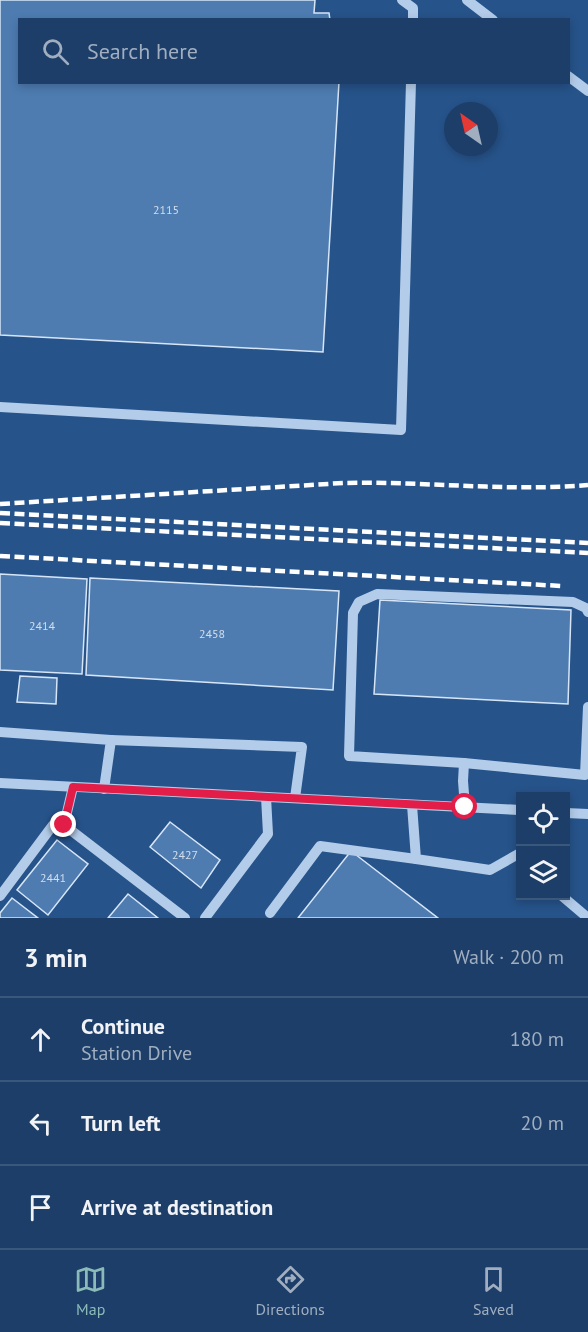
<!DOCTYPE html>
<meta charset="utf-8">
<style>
:root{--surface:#1c3e68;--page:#25456e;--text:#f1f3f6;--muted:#a0aec0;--line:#3a577c;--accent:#8bbbb9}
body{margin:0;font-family:"PT Sans",sans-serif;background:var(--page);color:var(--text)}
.controls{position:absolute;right:18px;bottom:18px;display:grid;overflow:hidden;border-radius:0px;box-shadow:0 3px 9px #0003}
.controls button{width:54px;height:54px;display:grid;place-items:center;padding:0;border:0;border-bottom:2px solid var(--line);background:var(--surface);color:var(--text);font:30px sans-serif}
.compass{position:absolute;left:444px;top:102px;width:54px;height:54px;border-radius:50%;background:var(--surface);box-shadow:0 3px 9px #0003;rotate:326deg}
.stop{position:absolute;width:18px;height:18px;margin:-14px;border:4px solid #e11d48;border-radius:50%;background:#fff}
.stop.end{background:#e11d48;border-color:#fff;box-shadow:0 2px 6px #0008}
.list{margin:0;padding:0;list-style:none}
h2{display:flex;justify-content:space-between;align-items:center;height:78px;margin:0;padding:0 24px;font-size:26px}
h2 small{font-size:20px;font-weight:400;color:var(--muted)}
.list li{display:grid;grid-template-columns:39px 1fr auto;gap:18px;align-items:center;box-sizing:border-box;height:84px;padding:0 24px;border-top:2px solid var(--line)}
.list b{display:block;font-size:22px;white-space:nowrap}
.list p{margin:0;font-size:20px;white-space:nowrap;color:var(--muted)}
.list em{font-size:20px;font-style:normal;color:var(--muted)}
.icon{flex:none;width:33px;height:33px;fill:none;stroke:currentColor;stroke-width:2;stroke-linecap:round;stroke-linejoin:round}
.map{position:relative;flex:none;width:588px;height:918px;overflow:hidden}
.search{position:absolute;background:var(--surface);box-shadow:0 3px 9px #0003;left:18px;right:18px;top:18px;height:66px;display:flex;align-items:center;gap:15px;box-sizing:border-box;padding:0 21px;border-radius:0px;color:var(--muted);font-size:22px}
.sheet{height:330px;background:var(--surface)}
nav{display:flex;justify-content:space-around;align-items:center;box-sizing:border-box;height:84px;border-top:2px solid var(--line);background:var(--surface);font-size:16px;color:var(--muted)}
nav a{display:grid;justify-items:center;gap:3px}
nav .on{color:var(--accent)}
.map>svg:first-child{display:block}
.building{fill:#4e7cb1;stroke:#d7e6f7;stroke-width:1.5}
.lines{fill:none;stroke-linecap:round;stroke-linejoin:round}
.minor{stroke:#b3cce9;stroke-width:10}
.rail{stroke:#fff;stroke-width:4.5;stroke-dasharray:10 4.5;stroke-linecap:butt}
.route{stroke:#e11d48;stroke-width:8}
.labels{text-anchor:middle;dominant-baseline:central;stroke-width:5;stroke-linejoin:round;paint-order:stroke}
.number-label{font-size:12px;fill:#d3deec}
</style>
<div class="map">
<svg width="588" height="918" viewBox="0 0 588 918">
<rect width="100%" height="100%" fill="#26538a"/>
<g class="building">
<polygon points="0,0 315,0 314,13 329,13 330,20 20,20 20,82 339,82 323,352 0,335"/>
<polygon points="0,574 87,579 82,674 0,670"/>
<polygon points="90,578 339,591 333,690 86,675"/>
<polygon points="380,600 571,610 568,704 374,694"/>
<polygon points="20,676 57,678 56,704 17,702"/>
<polygon points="170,822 220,860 201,888 150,847"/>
<polygon points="57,840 88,864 48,915 17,890"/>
<polygon points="351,851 438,918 298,918"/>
<polygon points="128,894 158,918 108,918"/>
<polygon points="12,898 38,918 0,918 0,913"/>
</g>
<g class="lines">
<g class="minor">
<polyline points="402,0 413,8 413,20"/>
<polyline points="467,0 493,20"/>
<polyline points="568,76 588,91"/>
<polyline points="0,407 401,430 411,82"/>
<polyline points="0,732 111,740 104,789"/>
<polyline points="111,740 302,747 295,798"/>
<polyline points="464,763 585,775 588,707"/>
<polyline points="0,783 520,810"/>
<polyline points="412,805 416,859 490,870 520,853"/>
<polyline points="465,807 463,781 464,763 349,756 353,613 359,602 377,594 573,602 586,608 588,612"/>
<polyline points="566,813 588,814"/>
<polyline points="64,825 185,918"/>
<polyline points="0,896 53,825 64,825 73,787"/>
<polyline points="562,896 588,918"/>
<polyline points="270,913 320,846 416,859"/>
<polyline points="205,918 268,834 266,797"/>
</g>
<g class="rail">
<path d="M0,504L343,483C425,481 506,492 588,485"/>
<polyline points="0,513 588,543"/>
<polyline points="0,523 588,553"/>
<polyline points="0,556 562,586"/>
</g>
</g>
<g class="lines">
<polyline class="route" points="64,825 73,787 465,807"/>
</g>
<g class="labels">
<g class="number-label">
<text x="166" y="209">2115</text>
<text x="42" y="625">2414</text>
<text x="212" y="633">2458</text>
<text x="185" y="854">2427</text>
<text x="53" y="877">2441</text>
</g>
</g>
</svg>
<div class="controls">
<button><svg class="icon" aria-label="locate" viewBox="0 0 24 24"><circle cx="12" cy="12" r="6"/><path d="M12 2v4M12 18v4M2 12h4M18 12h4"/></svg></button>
<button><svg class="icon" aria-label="layers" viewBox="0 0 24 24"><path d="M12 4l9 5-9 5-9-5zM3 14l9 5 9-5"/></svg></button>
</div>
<svg class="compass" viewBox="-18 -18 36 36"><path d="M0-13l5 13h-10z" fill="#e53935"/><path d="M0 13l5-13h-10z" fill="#a0aec0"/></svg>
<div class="stop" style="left:465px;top:807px"></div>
<div class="stop end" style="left:64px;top:825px"></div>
<div class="search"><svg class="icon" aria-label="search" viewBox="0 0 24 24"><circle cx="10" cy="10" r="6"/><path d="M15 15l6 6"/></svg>Search here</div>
</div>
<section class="sheet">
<h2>3 min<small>Walk · 200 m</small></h2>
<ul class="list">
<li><svg class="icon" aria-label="ahead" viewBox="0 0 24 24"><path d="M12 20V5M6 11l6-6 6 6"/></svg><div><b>Continue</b><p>Station Drive</p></div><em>180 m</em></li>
<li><svg class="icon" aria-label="left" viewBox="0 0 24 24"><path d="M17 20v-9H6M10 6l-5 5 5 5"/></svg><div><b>Turn left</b></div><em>20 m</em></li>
<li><svg class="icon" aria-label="arrive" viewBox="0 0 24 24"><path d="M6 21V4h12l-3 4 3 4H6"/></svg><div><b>Arrive at destination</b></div></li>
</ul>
</section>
<nav>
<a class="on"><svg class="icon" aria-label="map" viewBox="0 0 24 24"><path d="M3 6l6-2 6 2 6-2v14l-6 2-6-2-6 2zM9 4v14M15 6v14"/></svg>Map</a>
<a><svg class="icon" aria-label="directions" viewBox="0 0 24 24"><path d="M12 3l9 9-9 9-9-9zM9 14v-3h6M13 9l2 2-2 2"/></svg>Directions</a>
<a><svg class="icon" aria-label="saved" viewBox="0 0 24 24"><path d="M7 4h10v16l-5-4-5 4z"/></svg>Saved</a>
</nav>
